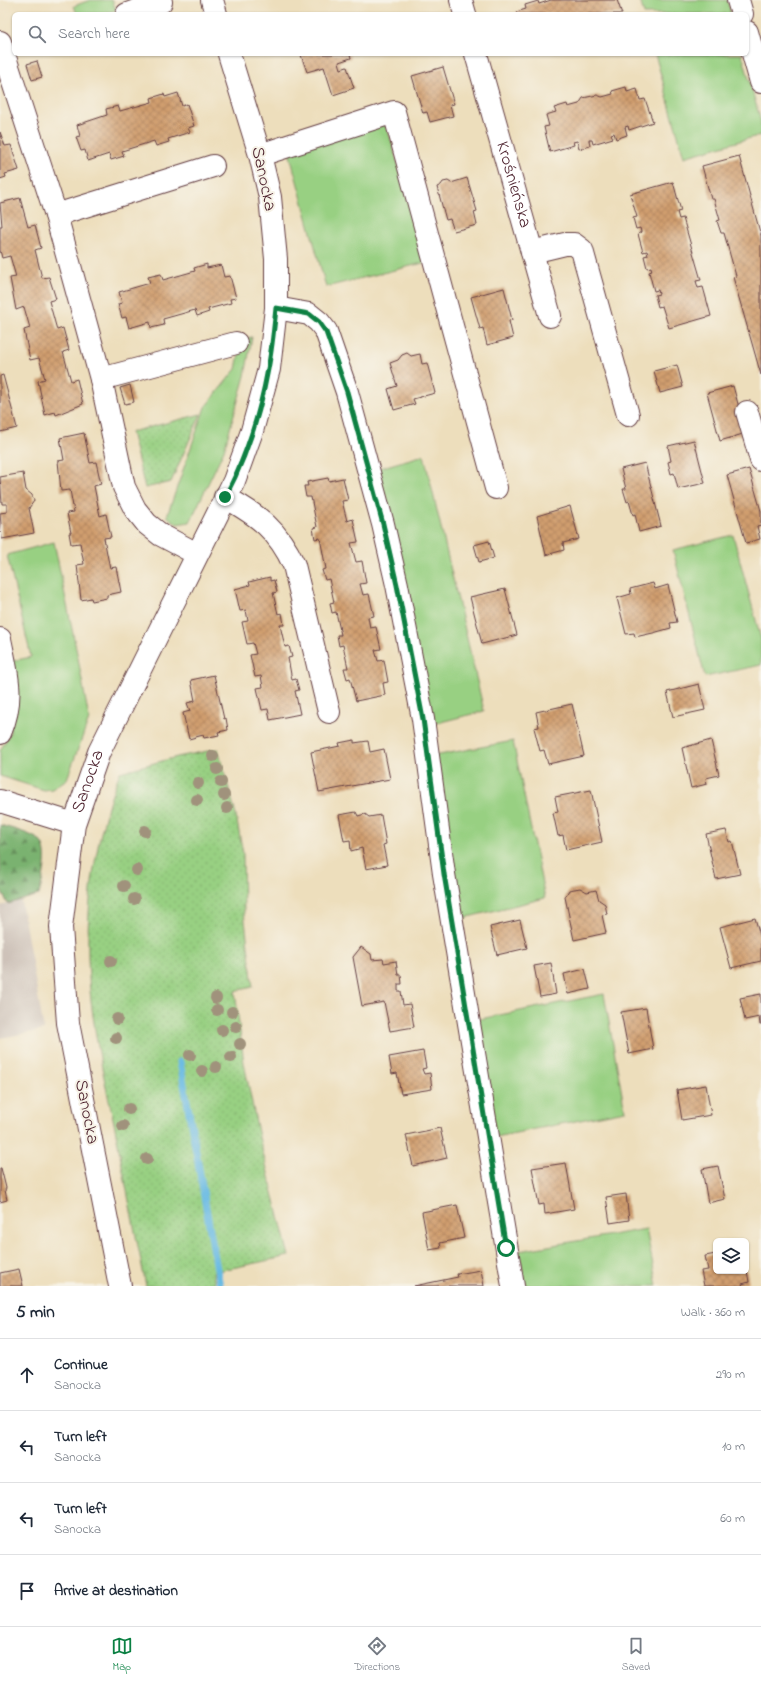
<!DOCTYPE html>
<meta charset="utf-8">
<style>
:root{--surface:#fff;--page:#f2f2f3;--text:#1f2937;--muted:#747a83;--line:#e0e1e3;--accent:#0b8043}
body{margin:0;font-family:"Indie Flower",sans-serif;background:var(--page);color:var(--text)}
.controls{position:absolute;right:12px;bottom:12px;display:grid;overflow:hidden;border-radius:6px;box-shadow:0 1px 3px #0004}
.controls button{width:36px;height:36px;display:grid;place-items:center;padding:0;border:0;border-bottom:1px solid var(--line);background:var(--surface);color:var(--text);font:20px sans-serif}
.stop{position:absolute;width:12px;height:12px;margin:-9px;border:3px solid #0b8043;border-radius:50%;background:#fff}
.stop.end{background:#0b8043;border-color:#fff;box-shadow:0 1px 4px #0008}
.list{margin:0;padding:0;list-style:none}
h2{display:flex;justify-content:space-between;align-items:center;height:52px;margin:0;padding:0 16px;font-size:17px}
h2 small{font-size:13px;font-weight:400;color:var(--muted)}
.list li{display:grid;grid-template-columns:26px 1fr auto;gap:12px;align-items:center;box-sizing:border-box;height:72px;padding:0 16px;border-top:1px solid var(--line)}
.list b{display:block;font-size:15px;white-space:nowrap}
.list p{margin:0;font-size:13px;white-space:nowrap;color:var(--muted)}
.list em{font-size:13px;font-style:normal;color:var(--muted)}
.icon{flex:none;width:22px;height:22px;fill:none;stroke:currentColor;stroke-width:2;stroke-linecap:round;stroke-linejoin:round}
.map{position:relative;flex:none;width:761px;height:1286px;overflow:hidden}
.search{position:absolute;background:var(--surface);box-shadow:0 1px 3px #0004;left:12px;right:12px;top:12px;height:44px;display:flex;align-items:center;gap:10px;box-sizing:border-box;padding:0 14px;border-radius:6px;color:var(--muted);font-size:15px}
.sheet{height:340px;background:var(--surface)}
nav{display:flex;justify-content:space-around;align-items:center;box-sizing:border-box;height:56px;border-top:1px solid var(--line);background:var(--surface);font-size:11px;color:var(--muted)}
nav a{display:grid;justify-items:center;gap:2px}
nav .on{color:var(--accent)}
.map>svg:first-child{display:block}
.industrial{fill:#cec2b9}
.grass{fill:#98d082;stroke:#717856}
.forest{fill:url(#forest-firs);stroke:#62684e}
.park{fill:url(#park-dots);stroke:#717856}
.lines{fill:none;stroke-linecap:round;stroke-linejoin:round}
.stream{stroke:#68bae3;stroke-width:7}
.building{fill:url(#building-cross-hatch)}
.minor-casing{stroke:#623c41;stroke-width:24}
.minor{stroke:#fff;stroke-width:22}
.tree{fill:#a0927b}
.route{stroke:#0b8043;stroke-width:5}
.labels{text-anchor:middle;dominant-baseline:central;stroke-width:4;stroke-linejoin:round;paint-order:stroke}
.street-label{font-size:18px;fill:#4a1f2b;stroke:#f7f3e8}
</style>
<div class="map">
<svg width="761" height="1286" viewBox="0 0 761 1286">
<defs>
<pattern id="forest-firs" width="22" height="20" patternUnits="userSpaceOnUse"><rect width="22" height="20" fill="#7ab270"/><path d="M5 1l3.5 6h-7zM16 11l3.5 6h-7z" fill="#66905c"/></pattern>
<pattern id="park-dots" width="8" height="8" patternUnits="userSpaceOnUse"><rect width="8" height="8" fill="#98d082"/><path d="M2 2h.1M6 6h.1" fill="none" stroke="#84b270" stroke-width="1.8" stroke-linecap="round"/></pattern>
<pattern id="building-cross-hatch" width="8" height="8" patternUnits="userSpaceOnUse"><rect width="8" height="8" fill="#d09e6e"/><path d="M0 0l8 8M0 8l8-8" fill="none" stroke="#ab805b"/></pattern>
</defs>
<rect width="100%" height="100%" fill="#f7f3e8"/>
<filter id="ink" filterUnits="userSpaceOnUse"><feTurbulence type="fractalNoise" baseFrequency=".025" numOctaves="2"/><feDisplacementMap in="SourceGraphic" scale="8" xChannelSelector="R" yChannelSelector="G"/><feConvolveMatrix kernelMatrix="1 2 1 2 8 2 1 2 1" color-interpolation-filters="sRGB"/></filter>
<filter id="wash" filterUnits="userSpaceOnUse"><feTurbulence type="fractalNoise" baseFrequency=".012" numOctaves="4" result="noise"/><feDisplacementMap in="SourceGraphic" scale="16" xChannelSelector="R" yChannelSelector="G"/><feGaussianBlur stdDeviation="0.9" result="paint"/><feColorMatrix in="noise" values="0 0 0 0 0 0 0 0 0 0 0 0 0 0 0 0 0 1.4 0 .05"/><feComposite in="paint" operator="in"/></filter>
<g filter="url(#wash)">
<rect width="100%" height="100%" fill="#eddebc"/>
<polygon class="industrial" points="21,901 44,1030 0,1038 0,906"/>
<g class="grass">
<polygon points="90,0 112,0 116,10 104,14 77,14 74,6"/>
<polygon points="640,0 727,0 731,14 644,14"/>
<polygon points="655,54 742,54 761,122 761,135 684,157"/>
<polygon points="376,122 387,127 427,262 326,287 289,152"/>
<polygon points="252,337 245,376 224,450 190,522 177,524 167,516 205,407 236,369 242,339"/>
<polygon points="424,455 484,711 429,725 376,469"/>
<polygon points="733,535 761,639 761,665 705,677 673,550"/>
<polygon points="54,542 78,658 89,719 67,779 52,789 44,790 0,776 0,751 10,733 12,661 31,657 7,555"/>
<polygon points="513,741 545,898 460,919 434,756"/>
<polygon points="604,994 625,1111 496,1137 475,1020"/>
<polygon points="646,1229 657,1286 526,1286 519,1251"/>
</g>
<path class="forest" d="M0,825C10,828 34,834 40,841C51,852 42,882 39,895L8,904L0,888Z"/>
<g class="park">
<polygon points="201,414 171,482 145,488 131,432"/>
<path d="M218,749L235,811L243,853L244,912L253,987L235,991L244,1063L259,1137L289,1256L213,1272L215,1286H146C135,1232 124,1177 114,1123C106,1087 98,1052 93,1016C81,934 90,849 120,772L177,757Z"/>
</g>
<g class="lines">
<polyline class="stream" points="180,1062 220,1286"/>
</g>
<g id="blocks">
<g class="building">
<polygon points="551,0 617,0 622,14 517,14 516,12 526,9 525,5 538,1 539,4"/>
<polygon points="305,54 350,54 351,58 339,62 341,69 347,67 354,88 333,95 324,67 307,72 301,55"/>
<polygon points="37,61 42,77 32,80 27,64"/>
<polygon points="443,67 454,104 450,105 453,116 430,122 427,112 423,113 412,76"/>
<polygon points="626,87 627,92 637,89 640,100 645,99 653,122 629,130 628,126 625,127 627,135 616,139 614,133 611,134 613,138 593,144 592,140 589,140 590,146 579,149 577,141 573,142 574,145 550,152 544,127 549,126 546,115 556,112 554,108 567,104 568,107 579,104 583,98 597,95 602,97 613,94 612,91"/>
<polygon points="178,93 182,106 187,104 194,126 188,128 190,132 168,139 169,142 156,146 154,141 122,151 124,156 111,160 109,154 88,161 85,150 81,151 76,137 80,136 77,125 107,115 106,109 118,106 120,111 152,102 151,98 164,94 165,97"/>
<polygon points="0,132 5,146 11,145 19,170 5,174 6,177 0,179"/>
<polygon points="739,156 761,236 761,375 733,277 736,276 724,233 721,233 717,221 720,220 714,199 711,199 702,166"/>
<polygon points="467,178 477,211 474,212 477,225 454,231 450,219 446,220 437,187 441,185 443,182 448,181 451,183"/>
<polygon points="673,182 681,211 677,212 679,219 683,218 701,280 696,281 698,288 703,287 711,316 669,328 662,306 658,307 655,295 659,294 658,290 654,291 649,272 652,271 651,267 647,268 644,256 648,255 647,251 643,252 638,234 641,232 640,228 636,229 633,218 637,217 630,194"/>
<polygon points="20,198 28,227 35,225 41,248 35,250 42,278 49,277 56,299 49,301 57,330 63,328 69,350 63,352 71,381 77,379 83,404 56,415 55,412 45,415 38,381 45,379 39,358 30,360 24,330 30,328 24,307 16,310 10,278 16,277 10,256 2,258 0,250 0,226 2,226 0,203"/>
<polygon points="207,264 207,268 221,265 224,277 230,276 236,298 230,299 231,303 208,309 209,312 197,316 195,310 163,319 164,325 151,328 150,322 129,328 126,317 122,318 118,304 122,303 119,292 150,283 148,277 161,274 163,280 195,271 194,268"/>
<polygon points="504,288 512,320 509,321 513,338 487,345 483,328 480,329 471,297"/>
<polygon points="407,353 411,356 420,354 422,364 427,363 435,393 413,399 415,404 394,410 388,389 397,386 390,363 398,360 402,355"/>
<polygon points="677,365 683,387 660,393 654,371"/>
<polygon points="3,375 17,428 0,432 0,376"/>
<polygon points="130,385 134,402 125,404 120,388"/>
<polygon points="733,386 746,433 720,441 707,393"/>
<polygon points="84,433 90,463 96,462 101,484 94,486 100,516 106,514 111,537 104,538 108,559 110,568 116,567 121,592 107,595 107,598 92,601 91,598 81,600 77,565 84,564 80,543 71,544 69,533 71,533 67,513 74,512 70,490 61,491 58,461 64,460 60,438"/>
<polygon points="694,440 705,483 678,489 674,473 671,474 668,462 671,461 668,446"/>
<polygon points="645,463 661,526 639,532 635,514 633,515 629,501 627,502 623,489 626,489 621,469"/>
<polygon points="749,469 761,511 761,525 757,526 760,539 746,543 727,475"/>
<polygon points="23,473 26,490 32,495 34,501 29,508 34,533 2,539 0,513 7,512 7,504 2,504 0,477"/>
<polygon points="328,478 329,481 343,478 348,500 342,501 347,521 353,519 358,542 351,543 356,562 362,561 366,583 360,584 363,595 369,594 374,616 368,617 370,628 376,627 381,649 375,650 378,661 384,660 388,682 383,683 385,695 356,701 350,678 347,679 344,668 348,668 343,645 339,646 337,635 341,635 336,612 332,613 330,603 334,602 329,579 325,580 322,570 326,569 320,538 315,539 313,528 317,527 311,497 306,497 304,486 308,486 307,482"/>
<polygon points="570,506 579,539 563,543 564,550 546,555 537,516"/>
<polygon points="489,541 494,558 479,562 474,545"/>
<polygon points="270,577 270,581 274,580 277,592 273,593 278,614 282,613 284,625 280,625 285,647 289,646 292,657 288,658 292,680 296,679 299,690 295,691 300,714 270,720 268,709 262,710 257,688 263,687 261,676 255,677 250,655 256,654 253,643 247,644 242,622 248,621 246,610 240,611 235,589 250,585 249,582"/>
<polygon points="653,583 655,589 668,585 677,622 670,623 671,628 653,633 635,637 634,633 626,634 617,598 631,594 630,589"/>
<polygon points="505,589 517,635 482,644 470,597"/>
<polygon points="214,675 224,719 226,718 228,730 218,732 219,735 204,738 203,735 189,739 183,713 190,711 187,703 195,701 191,680"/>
<polygon points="699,684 705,710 673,717 667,692"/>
<polygon points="572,704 584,756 548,764 544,750 540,751 534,728 539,727 536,712"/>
<polygon points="354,740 354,743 368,741 370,752 384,749 390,779 319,792 311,752 340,746 339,743"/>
<polygon points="711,740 719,775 706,778 707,784 691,788 682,748"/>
<polygon points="591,790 602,842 566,850 563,835 558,836 553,813 558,812 555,797"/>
<polygon points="356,812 358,816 365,814 369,817 381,815 386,844 383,845 387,865 366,869 362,848 351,851 350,840 344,841 339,815"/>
<polygon points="726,830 729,842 732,841 740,874 716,879 706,834"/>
<polygon points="580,888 587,892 596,890 599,900 605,904 607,914 602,915 606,933 574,940 565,897 569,890"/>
<polygon points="755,918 761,939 761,961 731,968 720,927"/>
<polygon points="520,920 527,948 497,955 490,927"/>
<polygon points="361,947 371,954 372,960 383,959 384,963 396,961 398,975 401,975 402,984 398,984 398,991 401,991 403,1005 410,1004 414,1027 390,1031 384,1002 362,1006 353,957"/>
<polygon points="551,963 556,994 540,997 534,966"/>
<polygon points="585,969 590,989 568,994 564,974"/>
<polygon points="761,994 761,1025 760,1025 759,1017 745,1020 740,998"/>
<polygon points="646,1008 653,1049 629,1054 621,1012"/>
<polygon points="423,1051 426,1068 422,1069 424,1074 430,1073 432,1089 401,1094 397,1073 392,1074 389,1057"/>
<polygon points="706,1085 711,1115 682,1120 677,1090"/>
<polygon points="440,1128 447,1158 413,1166 406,1135"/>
<polygon points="566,1163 574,1209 545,1214 544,1204 539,1205 532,1168"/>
<polygon points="718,1166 725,1199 708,1203 702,1169"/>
<polygon points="0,1168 1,1168 6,1188 5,1190 7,1200 0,1202"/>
<polygon points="626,1194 629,1220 610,1223 606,1197"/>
<polygon points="457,1205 464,1238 440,1243 441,1248 429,1250 422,1212"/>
<polygon points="716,1254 716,1271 747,1271 749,1282 742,1284 743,1286 704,1286 701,1271 708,1270 705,1256"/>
<polygon points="19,1269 23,1286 0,1286 0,1273"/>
<polygon points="481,1270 484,1286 414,1286 458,1277 457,1274"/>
</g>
</g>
</g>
<g filter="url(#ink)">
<use href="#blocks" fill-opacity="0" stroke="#623c41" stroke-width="1"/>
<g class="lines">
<defs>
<g id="minor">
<polyline points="212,0 216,14"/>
<polyline points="461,0 465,14"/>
<polyline points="738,0 742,14"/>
<polyline points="127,14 161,2"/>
<polyline points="747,32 761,82"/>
<polyline points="0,42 56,215 101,379 124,487 135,509 147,524 161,535 197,554"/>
<path id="s1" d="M476,54L550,316"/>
<polyline points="260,155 394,112 496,488"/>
<polyline points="56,215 213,166"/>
<polyline points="532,252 565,244 574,244 582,250 628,415"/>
<polyline points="276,308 309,314 319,322 326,331 347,392 383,524 397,585 423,719 444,874 513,1286"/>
<polyline points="101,379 236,343"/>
<polyline points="747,412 761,460"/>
<path d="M225,497C259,516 278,530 294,565L329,712"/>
<path d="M0,639C7,674 15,698 0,733"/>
<polyline points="0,801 74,824"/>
<path id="s2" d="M120,1286L68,1023L61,927L74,824L99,752L234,481L252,431L269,369L276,308V259L270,197L260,155L229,54"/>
</g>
</defs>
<use href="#minor" class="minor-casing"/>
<use href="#minor" class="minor"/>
</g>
<g class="tree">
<circle cx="213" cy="756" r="6"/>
<circle cx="217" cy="769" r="6"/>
<circle cx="221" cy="782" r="6"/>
<circle cx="198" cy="783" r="6"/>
<circle cx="224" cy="795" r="6"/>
<circle cx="197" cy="800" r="6"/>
<circle cx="227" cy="808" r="6"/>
<circle cx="145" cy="831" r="6"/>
<circle cx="137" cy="870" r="6"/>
<circle cx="124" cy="886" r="6"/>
<circle cx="134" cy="899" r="6"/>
<circle cx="111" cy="961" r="6"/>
<circle cx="216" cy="998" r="6"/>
<circle cx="217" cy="1010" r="6"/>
<circle cx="232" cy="1012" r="6"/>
<circle cx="117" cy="1019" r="6"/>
<circle cx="236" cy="1027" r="6"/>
<circle cx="222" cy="1030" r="6"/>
<circle cx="116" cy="1038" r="6"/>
<circle cx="240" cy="1044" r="6"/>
<circle cx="190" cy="1055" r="6"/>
<circle cx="231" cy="1057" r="6"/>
<circle cx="216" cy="1067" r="6"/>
<circle cx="202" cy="1071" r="6"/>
<circle cx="129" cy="1109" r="6"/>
<circle cx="123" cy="1126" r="6"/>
<circle cx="147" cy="1159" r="6"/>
</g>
</g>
<g class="lines" filter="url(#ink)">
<path class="route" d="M225,497C246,458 260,413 268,369C272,349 274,328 276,308L309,314L319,322L326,332L347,392L383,524L397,585L423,719L444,874L506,1248"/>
</g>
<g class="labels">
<g class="street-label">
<text transform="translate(263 179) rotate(78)">Sanocka</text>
<text stroke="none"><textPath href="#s1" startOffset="136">Krośnieńska</textPath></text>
<text stroke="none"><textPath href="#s2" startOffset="513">Sanocka</textPath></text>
<text transform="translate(86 1112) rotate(79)">Sanocka</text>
</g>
</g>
</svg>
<div class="controls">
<button><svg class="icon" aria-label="layers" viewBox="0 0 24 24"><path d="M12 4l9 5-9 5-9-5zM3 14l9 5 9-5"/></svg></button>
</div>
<div class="stop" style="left:506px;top:1248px"></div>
<div class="stop end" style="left:225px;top:497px"></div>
<div class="search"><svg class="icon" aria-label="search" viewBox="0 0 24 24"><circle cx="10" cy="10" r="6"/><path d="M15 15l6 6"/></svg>Search here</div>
</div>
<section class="sheet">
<h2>5 min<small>Walk · 360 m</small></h2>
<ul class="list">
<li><svg class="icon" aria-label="ahead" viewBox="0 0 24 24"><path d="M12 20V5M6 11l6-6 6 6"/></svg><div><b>Continue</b><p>Sanocka</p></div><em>290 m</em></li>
<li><svg class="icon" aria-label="left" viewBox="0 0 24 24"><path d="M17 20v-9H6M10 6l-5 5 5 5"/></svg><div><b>Turn left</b><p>Sanocka</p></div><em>10 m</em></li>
<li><svg class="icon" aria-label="left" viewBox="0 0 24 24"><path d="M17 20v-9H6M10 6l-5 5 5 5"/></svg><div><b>Turn left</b><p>Sanocka</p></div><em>60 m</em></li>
<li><svg class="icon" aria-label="arrive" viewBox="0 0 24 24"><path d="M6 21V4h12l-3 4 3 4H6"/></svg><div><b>Arrive at destination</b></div></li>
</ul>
</section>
<nav>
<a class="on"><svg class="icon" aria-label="map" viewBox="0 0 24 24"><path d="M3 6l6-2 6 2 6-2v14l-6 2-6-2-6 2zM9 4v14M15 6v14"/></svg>Map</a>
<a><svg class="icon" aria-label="directions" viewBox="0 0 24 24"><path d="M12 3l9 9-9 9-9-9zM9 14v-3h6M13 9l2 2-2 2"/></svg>Directions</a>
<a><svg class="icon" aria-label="saved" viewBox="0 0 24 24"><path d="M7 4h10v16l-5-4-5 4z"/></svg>Saved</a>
</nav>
